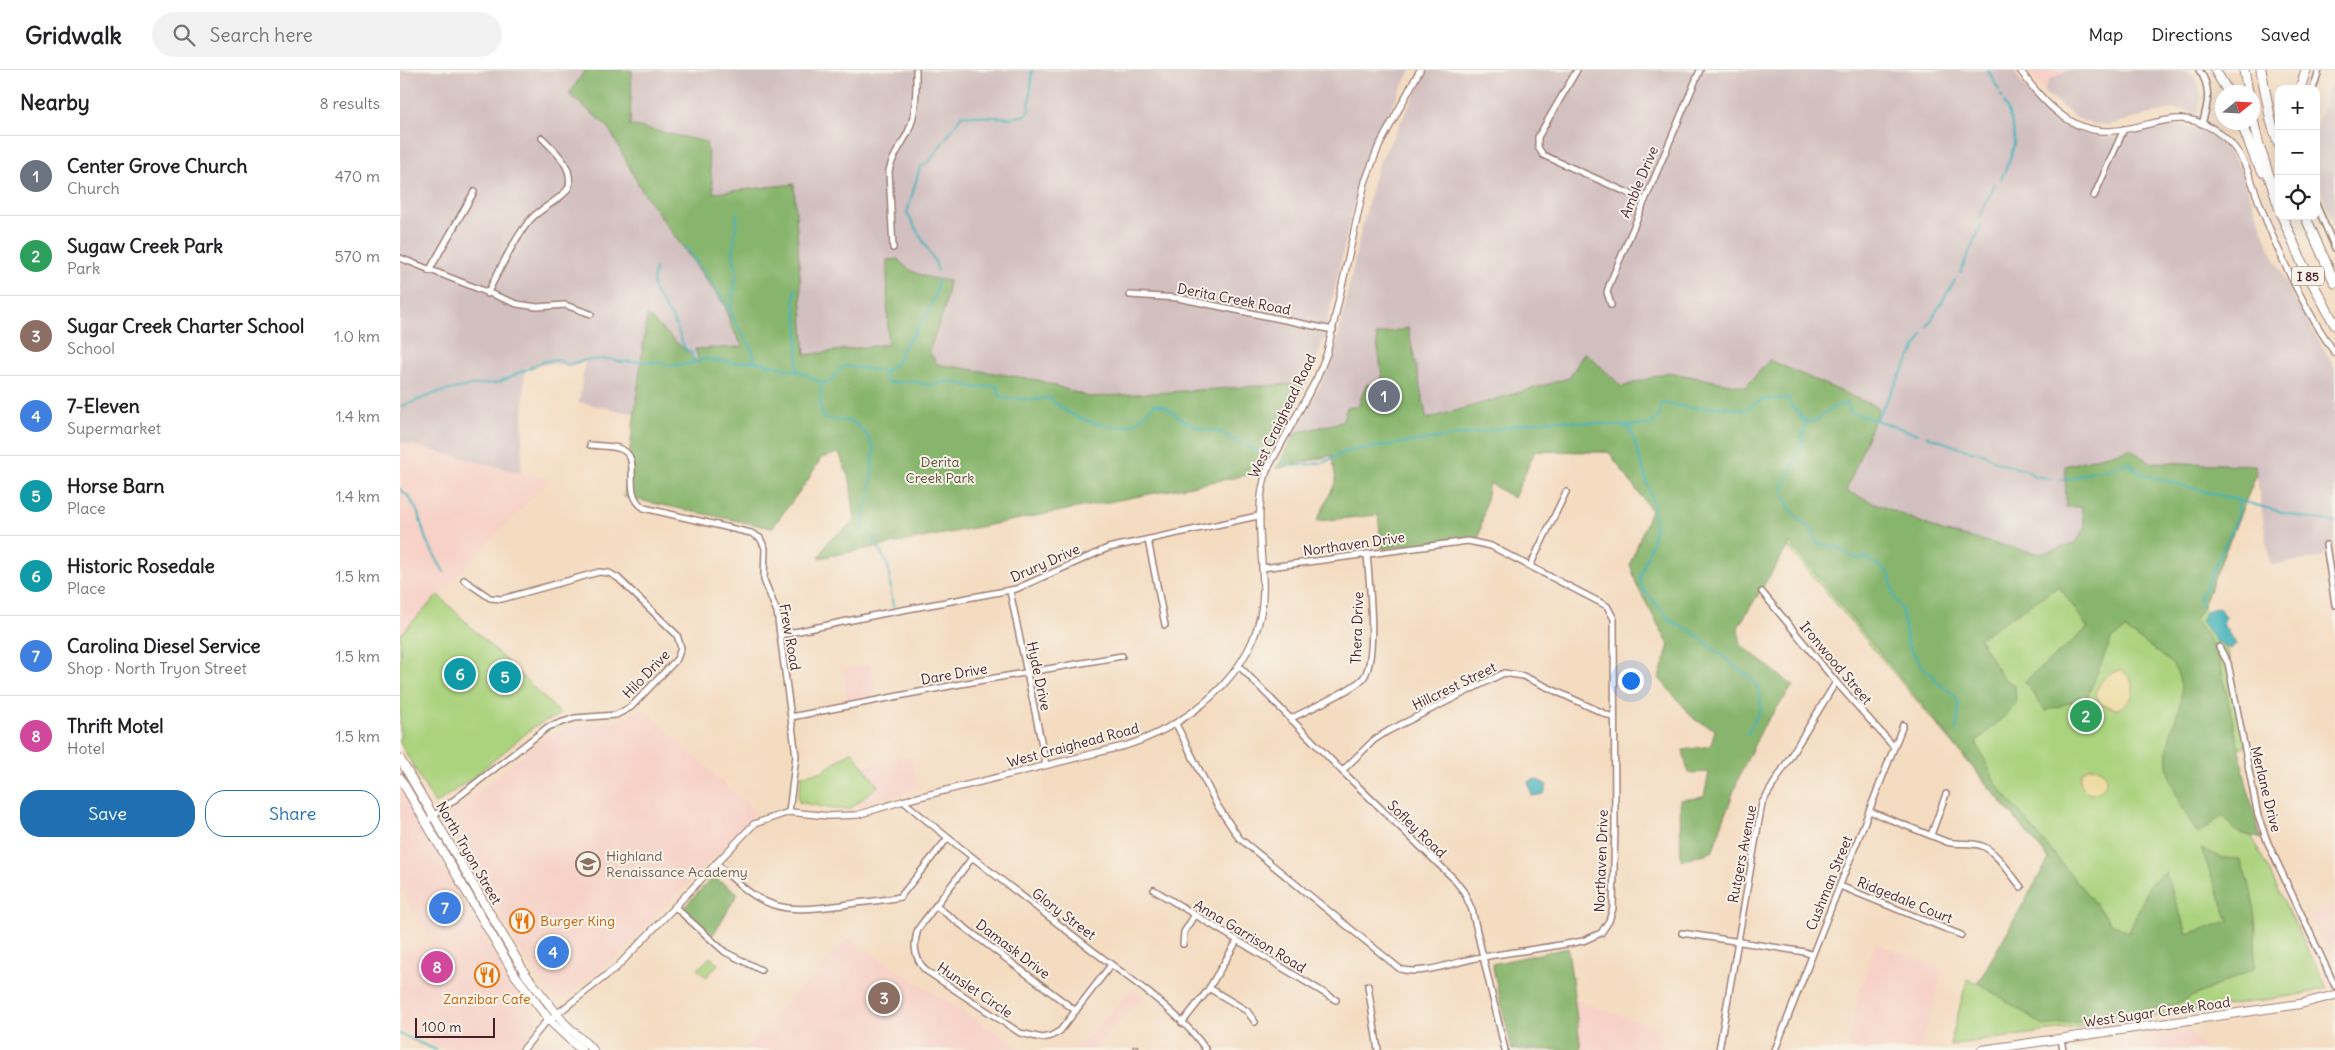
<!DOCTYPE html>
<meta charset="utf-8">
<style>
:root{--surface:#fff;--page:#f2f2f2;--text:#202124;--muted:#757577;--line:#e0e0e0;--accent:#1f6fb2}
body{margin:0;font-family:Delius,sans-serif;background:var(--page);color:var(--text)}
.controls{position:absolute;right:15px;top:15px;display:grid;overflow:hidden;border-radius:10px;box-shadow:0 5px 20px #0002}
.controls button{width:45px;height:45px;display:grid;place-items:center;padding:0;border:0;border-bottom:1px solid var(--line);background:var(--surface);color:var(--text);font:25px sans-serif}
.compass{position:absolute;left:1815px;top:15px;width:45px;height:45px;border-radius:50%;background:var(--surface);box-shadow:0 5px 20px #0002;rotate:72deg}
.scale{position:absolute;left:15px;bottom:12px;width:80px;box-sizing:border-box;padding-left:5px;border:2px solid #4a1f2b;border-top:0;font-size:14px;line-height:18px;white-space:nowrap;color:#4a1f2b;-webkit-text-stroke:4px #f7f3e8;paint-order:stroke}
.you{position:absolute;left:1230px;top:610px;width:18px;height:18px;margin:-12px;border:4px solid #fff;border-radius:50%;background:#1a73e8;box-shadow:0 0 0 8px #1a73e833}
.badge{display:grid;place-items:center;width:32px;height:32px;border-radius:50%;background:var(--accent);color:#fff;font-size:16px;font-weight:700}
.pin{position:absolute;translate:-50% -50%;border:2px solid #fff;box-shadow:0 1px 5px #0006}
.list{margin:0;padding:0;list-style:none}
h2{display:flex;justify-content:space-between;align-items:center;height:65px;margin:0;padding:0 20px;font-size:21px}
h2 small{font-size:16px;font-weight:400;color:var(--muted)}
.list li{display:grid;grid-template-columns:32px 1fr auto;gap:15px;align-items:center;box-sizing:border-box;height:80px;padding:0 20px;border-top:1px solid var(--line)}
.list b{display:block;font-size:19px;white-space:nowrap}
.list p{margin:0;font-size:16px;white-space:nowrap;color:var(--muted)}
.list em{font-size:16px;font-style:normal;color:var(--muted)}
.actions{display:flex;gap:10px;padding:15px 20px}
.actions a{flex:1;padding:11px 0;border:1px solid var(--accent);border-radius:20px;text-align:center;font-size:18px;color:var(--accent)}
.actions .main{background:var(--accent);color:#fff}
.icon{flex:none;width:28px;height:28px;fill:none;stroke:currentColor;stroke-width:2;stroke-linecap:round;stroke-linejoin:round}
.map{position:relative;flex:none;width:1935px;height:980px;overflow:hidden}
header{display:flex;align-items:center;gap:30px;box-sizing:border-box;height:70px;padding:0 25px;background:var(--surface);border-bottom:1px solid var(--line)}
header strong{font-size:24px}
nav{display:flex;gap:28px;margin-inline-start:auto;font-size:18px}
.search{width:350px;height:45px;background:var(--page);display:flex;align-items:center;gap:12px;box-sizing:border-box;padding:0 18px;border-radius:28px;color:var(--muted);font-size:19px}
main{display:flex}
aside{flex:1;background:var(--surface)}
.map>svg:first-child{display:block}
.built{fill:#f7d1c7}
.industrial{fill:#d2bfc0}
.green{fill:#abd37e;stroke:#7a7954}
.forest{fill:#88b56d;stroke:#696a4c}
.sand{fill:#eeda9e;stroke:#9c7c64}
.water{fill:#45b4bc;stroke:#486a74}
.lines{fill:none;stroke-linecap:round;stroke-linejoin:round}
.stream{stroke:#45b4bc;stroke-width:2}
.minor-casing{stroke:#9f7e76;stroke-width:8}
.tertiary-casing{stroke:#9f7e76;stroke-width:8}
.primary-casing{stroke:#9f7e76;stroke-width:10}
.motorway-casing{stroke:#9f7e76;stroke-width:11}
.minor{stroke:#fff;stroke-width:5}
.tertiary{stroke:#fff;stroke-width:5.5}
.primary{stroke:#fff;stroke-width:8}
.motorway{stroke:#fff;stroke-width:9}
.labels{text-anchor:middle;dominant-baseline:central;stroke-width:4;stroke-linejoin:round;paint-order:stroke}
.shield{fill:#f7f3e8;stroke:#7e5f64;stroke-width:1}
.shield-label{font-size:12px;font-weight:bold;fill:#4a1f2b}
.street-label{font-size:14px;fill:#4a1f2b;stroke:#f7f3e8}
.park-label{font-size:14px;fill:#624c40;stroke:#f7f3e8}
.education-label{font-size:14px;fill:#785e54;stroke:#f7f3e8;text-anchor:start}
.food-label{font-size:14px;fill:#c56008;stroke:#f7f3e8;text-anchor:start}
</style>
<header>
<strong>Gridwalk</strong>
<div class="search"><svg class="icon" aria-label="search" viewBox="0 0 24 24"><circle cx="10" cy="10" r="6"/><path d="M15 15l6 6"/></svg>Search here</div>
<nav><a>Map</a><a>Directions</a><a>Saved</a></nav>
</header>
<main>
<aside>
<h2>Nearby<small>8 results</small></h2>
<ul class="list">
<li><span class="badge" style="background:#6b7280">1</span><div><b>Center Grove Church</b><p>Church</p></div><em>470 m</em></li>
<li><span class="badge" style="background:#2e9e5b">2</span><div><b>Sugaw Creek Park</b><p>Park</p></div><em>570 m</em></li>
<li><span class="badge" style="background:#8d6e63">3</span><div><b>Sugar Creek Charter School</b><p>School</p></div><em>1.0 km</em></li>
<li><span class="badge" style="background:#3f7fe0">4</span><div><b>7-Eleven</b><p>Supermarket</p></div><em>1.4 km</em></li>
<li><span class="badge" style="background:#0f9aa8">5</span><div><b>Horse Barn</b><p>Place</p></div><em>1.4 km</em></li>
<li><span class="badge" style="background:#0f9aa8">6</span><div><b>Historic Rosedale</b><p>Place</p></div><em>1.5 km</em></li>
<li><span class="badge" style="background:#3f7fe0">7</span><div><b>Carolina Diesel Service</b><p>Shop · North Tryon Street</p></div><em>1.5 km</em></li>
<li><span class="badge" style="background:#d1479c">8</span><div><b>Thrift Motel</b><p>Hotel</p></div><em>1.5 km</em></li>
</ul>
<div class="actions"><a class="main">Save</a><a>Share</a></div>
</aside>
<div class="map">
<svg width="1935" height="980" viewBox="0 0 1935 980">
<rect width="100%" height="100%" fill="#f7f3e8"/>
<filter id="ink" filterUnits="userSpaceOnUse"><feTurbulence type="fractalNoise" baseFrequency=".02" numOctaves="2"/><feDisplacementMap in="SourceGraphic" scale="10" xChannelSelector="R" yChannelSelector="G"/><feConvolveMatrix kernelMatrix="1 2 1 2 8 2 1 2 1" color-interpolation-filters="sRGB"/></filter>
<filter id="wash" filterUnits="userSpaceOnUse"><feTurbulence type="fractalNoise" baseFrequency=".0096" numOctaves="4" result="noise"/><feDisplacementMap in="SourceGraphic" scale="20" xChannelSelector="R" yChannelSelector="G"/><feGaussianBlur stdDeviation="1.12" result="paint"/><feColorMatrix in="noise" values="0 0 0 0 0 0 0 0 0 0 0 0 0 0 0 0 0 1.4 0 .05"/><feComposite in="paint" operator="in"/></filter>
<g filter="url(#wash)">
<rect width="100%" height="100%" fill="#f4dcc1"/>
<g class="built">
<polygon points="1627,0 1669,0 1649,10 1644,22"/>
<polygon points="0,372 149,410 0,565"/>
<polygon points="470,594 476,625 447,631 443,600"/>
<polygon points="241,637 356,743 218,885 166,928 161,930 155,928 116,874 101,847 103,845 46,753 46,748 48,743 79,721 144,667 174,656 218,652 231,646"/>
<polygon points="511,686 518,719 450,739 478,716 464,696"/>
<polygon points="0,720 95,886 136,945 137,954 116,980 46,980 0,959 0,882 32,873 0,818"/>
<polygon points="1935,835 1935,899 1909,844"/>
<polygon points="448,868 469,882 623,980 343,980"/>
<polygon points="1475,873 1543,899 1520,979 1448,980 1458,927"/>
<polygon points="732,920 742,928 693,980 676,980"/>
<polygon points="1175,930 1260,959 1258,980 1181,980"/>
<polygon points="1789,960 1805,980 1718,980 1717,971"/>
<polygon points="152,970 157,972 167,980 139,980 146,972"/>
</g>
<g class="industrial">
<polygon points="0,0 1011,0 967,83 961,101 924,267 916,293 906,313 530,336 300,294 247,245 235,344 179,332 185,292 172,295 149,294 125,297 121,403 0,372"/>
<polygon points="1028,0 1613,0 1623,15 1649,45 1681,63 1706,68 1720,67 1767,55 1793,57 1805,62 1825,76 1840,97 1870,179 1891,223 1935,298 1935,474 1932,475 1921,488 1870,495 1856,400 1668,491 1410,441 1469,348 960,381 876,399 931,294 939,264 960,165 977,97"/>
<polygon points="1669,0 1787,0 1795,9 1799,18 1801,27 1797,45 1787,41 1771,39 1709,55 1692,54 1676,48 1644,22 1649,10"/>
<polygon points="1935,4 1935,161 1924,130 1917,102 1916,61 1928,20"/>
</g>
<g class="green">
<polygon points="1135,354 1410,440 1668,491 1856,405 1803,536 1828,583 1847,676 1833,679 1850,763 1927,918 1898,925 1777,943 1550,975 1567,909 1578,913 1649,789 1384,472 1338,557 1209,382 1117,381"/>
<polygon points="38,525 161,644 135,656 70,710 35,734 0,673 0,565"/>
<polygon points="452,681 478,716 450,739 433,739 399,732 398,728 402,705 421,702"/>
<polygon points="310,887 318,894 306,907 298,899"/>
</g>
<g class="forest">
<path d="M185,0H232L230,55L306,72L314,123L394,114L405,285L488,274L487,190L498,189C511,205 529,208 549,211L544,240L529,281L537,294L638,310L689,327L906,313L858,403L419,488L428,471L455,452L450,411L439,383L421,388L408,410L372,458L224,427L247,245L299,293L295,279L343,277L331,256L325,236L241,119L208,57L169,24Z"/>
<path d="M1008,258L1027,349L1169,308L1185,282L1222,317L1268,302L1346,317L1369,290L1479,338L1446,421L1542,461L1640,484L1674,474L1685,458L1681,437H1666L1665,396L1730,379L1749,392L1855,395L1856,405L1803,536L1795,549L1817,580L1847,716L1861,769L1837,762L1823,745L1798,764C1782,738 1765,711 1768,678C1771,650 1792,627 1774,597C1769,588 1735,567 1725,559L1711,570L1687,627L1645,641L1625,611L1688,558L1659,516L1579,568L1602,607L1615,616L1616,635L1576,672L1596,714L1711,853L1729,863L1750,814L1765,802L1787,864L1829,851L1801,778L1823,788L1840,789L1852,824L1856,858L1854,899L1776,934L1713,947L1644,956L1578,913L1649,789L1390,473L1338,557L1341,575L1393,616L1363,657L1340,704L1312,782L1281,791L1280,730L1304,727L1309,702L1288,703L1283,680L1311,676L1315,659L1295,650L1259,608L1269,575L1237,516L1230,494L1251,440L1209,382L1135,381L1114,428L1089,413L1079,468L1076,466L982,479L978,445L917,451L936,411L932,385L876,399L895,363L942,352L947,338L958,336L966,315L983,313L976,265Z"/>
<polygon points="313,807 338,823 313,865 284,837"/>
<polygon points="1168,878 1181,980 1112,980 1092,894"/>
</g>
<g class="sand">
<path d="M1720,600C1739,609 1737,634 1716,639L1701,634L1695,624C1700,611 1706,603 1720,600Z"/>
<circle cx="1693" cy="710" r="13"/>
</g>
<g class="water">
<path d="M1819,537L1825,548L1823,553C1826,562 1832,566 1836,574L1830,579L1816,571L1801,551L1806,541Z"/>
<polygon points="1136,709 1147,715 1144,724 1132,726 1128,712"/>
</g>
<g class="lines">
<g class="stream">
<polyline points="1588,0 1599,20"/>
<polyline points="1601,25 1602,27"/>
<path d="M1601,109C1617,76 1619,66 1604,32"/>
<polyline points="337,143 333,185 337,203 330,239 336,255 353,281 354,290"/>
<polyline points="1579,148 1595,114"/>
<polyline points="285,176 330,239"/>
<polyline points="255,198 253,211 254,220 275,253 285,279 292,282 293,293"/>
<polyline points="538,201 535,192 507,143 520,97 529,92 562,45 609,48 626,45 629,40 632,0"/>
<polyline points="1560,203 1581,156"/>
<polyline points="396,217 394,229 398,259 397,301"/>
<polyline points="1527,257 1555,210"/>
<path d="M484,302L501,289L500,281C515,264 537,234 538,210"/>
<polyline points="422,313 420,336 423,348 454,352 469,368 474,379 470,425 464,442 463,459 471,464 488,495 493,537"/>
<path d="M0,337L36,323L72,315L97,313L145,291L159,290L167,295L186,290L210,289L221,292L243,291L248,293L256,292L272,296L293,293L304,289L335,293L354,291L401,302L422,313L430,312L442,297L446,296L483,301L487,312L492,313L511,311L529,315L549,311L577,318L594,315L598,317L601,328L636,330L649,327C665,346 711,364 735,353C742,349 748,340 755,334C771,336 778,349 791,355C802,360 817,360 824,364C838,372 850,379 866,384"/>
<path d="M1406,350L1401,376L1382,419C1387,436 1395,451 1412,459L1416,473L1438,477L1451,487L1458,489L1469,487L1470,492L1477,494L1489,504L1495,529L1502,540L1508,576L1525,600L1533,604L1534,610C1561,630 1561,626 1556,661"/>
<polyline points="1476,350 1523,264"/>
<polyline points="1226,356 1232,363 1253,433 1255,455 1252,472 1241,504 1240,511 1243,519 1272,552 1291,561 1354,611 1360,624 1361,638 1347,665"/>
<polyline points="1527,366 1560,378 1585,384 1596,392 1628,401 1634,406 1652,409"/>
<polyline points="883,392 893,396 922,393 948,381 1093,360 1127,353 1154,350 1226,356 1250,355 1255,351 1260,344 1261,333 1292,338 1322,337 1345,340 1363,329 1388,328 1392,338 1400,343 1401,349 1414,352 1432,338 1447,333 1450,342 1518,364"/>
<polyline points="1659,410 1671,409 1692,401 1711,399 1729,392 1737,401 1744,405 1900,447 1935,452"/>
<polyline points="0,419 10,428 18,443 26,470 44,502"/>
<polyline points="1801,537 1799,529 1807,515 1838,445 1838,430"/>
<polyline points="0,964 36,980"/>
</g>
</g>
</g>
<g filter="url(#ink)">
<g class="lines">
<defs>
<g id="minor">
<polyline points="1177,0 1138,67 1138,77 1143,85 1244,130"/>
<path d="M1799,0C1812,17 1808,35 1802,54"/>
<polyline points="1913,19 1919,0"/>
<polyline points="1694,126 1724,59"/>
<polyline points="1916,134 1935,178"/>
<path d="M493,178L489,101C492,86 502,75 508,62C517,42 516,21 516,0"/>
<polyline points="0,188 117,234 137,237 165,235 191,244"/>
<polyline points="29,201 74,122"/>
<path d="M87,224C98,203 117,163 132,148C141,138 166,127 169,116C173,96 155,81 142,68"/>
<polyline points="730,225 778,228 933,260"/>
<polyline points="1211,235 1207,222 1210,213 1300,0"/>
<path d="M190,375C199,376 209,376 218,378C246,386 219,422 244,438L351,463L360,468L365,478L364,510L377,542L396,686L389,742"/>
<polyline points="748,470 765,555"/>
<polyline points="1926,475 1935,535"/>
<polyline points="1130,496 1166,422"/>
<polyline points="610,521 646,695"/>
<polyline points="1362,522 1436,612 1494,677"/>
<polyline points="380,565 481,544 616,519 708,478 858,446"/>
<polyline points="1819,577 1828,593 1858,746 1868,773 1935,916"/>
<polyline points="839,596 942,701 1053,808 1064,822 1072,840 1105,980"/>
<polyline points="391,647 555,615 722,586"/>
<path d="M890,649C905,641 956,619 964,607C978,587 969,510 967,484"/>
<path d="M776,654L817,735L839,768L1000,899C1020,906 1055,892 1076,888C1111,882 1147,878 1183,871L1201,863L1209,851L1213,838L1215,757L1214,549L1207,536L1091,476L1068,471L862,498"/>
<polyline points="942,701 974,670 988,661 1104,603 1123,606 1214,648"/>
<path d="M503,731C564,782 628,831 692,880C727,907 782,943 806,980"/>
<path d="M1469,741L1547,772C1559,775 1571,772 1582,776C1595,780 1612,806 1621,817"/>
<polyline points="26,752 148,657 175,648 216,645 231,637 277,589 281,578 277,565 218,508 209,503 199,502 102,529 90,528 64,510"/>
<polyline points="1531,765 1546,724"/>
<path d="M572,788L518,859C513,875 514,887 525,900L620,963L642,968L651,966L660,961L711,895"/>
<path d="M316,793C364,839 377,844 443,835C462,832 481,831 500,827L547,769"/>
<polyline points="1440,816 1561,865"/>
<polyline points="754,820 936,930"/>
<polyline points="536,836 676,941"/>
<polyline points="275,837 325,882 361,900"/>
<polyline points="1282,863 1405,882 1412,885"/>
<polyline points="783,874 784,862 794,846"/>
<polyline points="968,916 978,980"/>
<polyline points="809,918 847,941 855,952"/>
<polyline points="782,953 808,920 837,871"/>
<polyline points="1661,969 1663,980"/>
<polyline points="736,980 736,979"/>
<polyline points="1319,980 1362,733 1436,612"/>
<polyline points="1375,980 1503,655"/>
</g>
<g id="tertiary">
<path d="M1620,0C1641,30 1670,63 1710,61C1753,59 1781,32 1823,66C1848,86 1852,117 1864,145C1883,193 1906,242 1935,283"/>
<path d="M123,980L144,954L217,897L354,754L389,742L429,746L457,745L503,731L728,675C797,652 866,593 863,514C862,475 854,439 867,400L917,308L927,283L965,112L978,78L1020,0"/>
</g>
<g id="primary">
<polyline points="0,689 126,905 164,953 193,980"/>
<polyline points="0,708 115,905 150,951 181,980"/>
<polyline points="1582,980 1900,934 1935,925"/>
</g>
<g id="motorway">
<polyline points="1815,0 1828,22"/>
<polyline points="1844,0 1848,22"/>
<polyline points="1861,0 1871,51 1879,75"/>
<polyline points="1900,19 1906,0"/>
<polyline points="1852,45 1858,72 1879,137"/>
<polyline points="1841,52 1856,91 1863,102"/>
<polyline points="1882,146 1902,193 1935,255"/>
<polyline points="1905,146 1935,213"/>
</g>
</defs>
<use href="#minor" class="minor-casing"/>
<use href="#tertiary" class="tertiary-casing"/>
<use href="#primary" class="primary-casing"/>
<use href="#motorway" class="motorway-casing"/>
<use href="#minor" class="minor"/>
<use href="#tertiary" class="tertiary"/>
<use href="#primary" class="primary"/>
<use href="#motorway" class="motorway"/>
</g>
</g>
<defs>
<symbol id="school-ring" viewBox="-11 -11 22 22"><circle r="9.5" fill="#f7f3e8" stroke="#8d6e63" stroke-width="1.5"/><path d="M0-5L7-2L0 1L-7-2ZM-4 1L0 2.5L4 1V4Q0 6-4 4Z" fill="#8d6e63"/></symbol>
<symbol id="restaurant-ring" viewBox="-11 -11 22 22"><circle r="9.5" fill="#f7f3e8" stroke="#e8710a" stroke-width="1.5"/><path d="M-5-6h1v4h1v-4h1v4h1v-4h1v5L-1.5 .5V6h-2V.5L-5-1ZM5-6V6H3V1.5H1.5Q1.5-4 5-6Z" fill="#e8710a"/></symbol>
</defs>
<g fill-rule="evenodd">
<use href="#school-ring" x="174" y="780" width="28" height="28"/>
<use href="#restaurant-ring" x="108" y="837" width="28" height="28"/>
<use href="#restaurant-ring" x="73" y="891" width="28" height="28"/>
</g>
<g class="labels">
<rect class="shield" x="1892" y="196.5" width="32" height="19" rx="4"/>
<g class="shield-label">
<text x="1908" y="206">I 85</text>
</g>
<g class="street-label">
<text transform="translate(1239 112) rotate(-67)">Amble Drive</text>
<text transform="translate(834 229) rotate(11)">Derita Creek Road</text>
<text transform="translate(882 346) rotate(-64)">West Craighead Road</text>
<text transform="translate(954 474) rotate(-8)">Northaven Drive</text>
<text transform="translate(645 493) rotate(-24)">Drury Drive</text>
<text transform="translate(957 558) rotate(-88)">Thera Drive</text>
<text transform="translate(390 567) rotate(80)">Frew Road</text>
<text transform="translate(1436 593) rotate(50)">Ironwood Street</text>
<text transform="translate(246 604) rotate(-46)">Hilo Drive</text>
<text transform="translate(554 604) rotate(-10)">Dare Drive</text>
<text transform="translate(639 606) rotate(78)">Hyde Drive</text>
<text transform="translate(1054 616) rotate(-26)">Hillcrest Street</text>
<text transform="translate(673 675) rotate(-15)">West Craighead Road</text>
<text transform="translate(1866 719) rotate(76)">Merlane Drive</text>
<text transform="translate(1017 759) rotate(44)">Sofley Road</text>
<text transform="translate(69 783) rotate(60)">North Tryon Street</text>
<text transform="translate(1342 784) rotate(-79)">Rutgers Avenue</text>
<text transform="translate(1201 791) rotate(-88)">Northaven Drive</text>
<text transform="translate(1429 813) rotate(-68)">Cushman Street</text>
<text transform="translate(1505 830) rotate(22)">Ridgedale Court</text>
<text transform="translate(664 844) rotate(37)">Glory Street</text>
<text transform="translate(850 866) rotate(31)">Anna Garrison Road</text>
<text transform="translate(613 879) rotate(37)">Damask Drive</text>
<text transform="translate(575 920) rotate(34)">Hunslet Circle</text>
<text transform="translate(1757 942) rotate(-8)">West Sugar Creek Road</text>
</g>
<g class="park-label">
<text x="540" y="392">Derita<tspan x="540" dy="16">Creek Park</tspan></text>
</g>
<g class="education-label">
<text x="206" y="786">Highland<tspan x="206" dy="16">Renaissance Academy</tspan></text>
</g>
<g class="food-label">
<text x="140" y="851">Burger King</text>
<text x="87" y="929" text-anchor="middle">Zanzibar Cafe</text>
</g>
</g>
</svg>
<div class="controls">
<button>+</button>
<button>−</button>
<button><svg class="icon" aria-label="locate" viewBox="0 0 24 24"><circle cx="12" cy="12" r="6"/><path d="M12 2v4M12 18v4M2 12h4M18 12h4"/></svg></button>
</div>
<svg class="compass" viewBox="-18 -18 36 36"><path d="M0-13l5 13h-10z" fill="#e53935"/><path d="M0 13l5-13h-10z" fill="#757577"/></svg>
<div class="scale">100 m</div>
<div class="you"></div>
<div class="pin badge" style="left:984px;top:326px;background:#6b7280">1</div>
<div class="pin badge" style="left:1686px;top:646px;background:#2e9e5b">2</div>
<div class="pin badge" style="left:484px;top:928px;background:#8d6e63">3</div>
<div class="pin badge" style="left:153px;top:882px;background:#3f7fe0">4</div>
<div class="pin badge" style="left:105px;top:607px;background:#0f9aa8">5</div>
<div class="pin badge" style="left:60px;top:604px;background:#0f9aa8">6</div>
<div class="pin badge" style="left:45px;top:838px;background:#3f7fe0">7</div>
<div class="pin badge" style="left:37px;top:897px;background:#d1479c">8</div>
</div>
</main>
